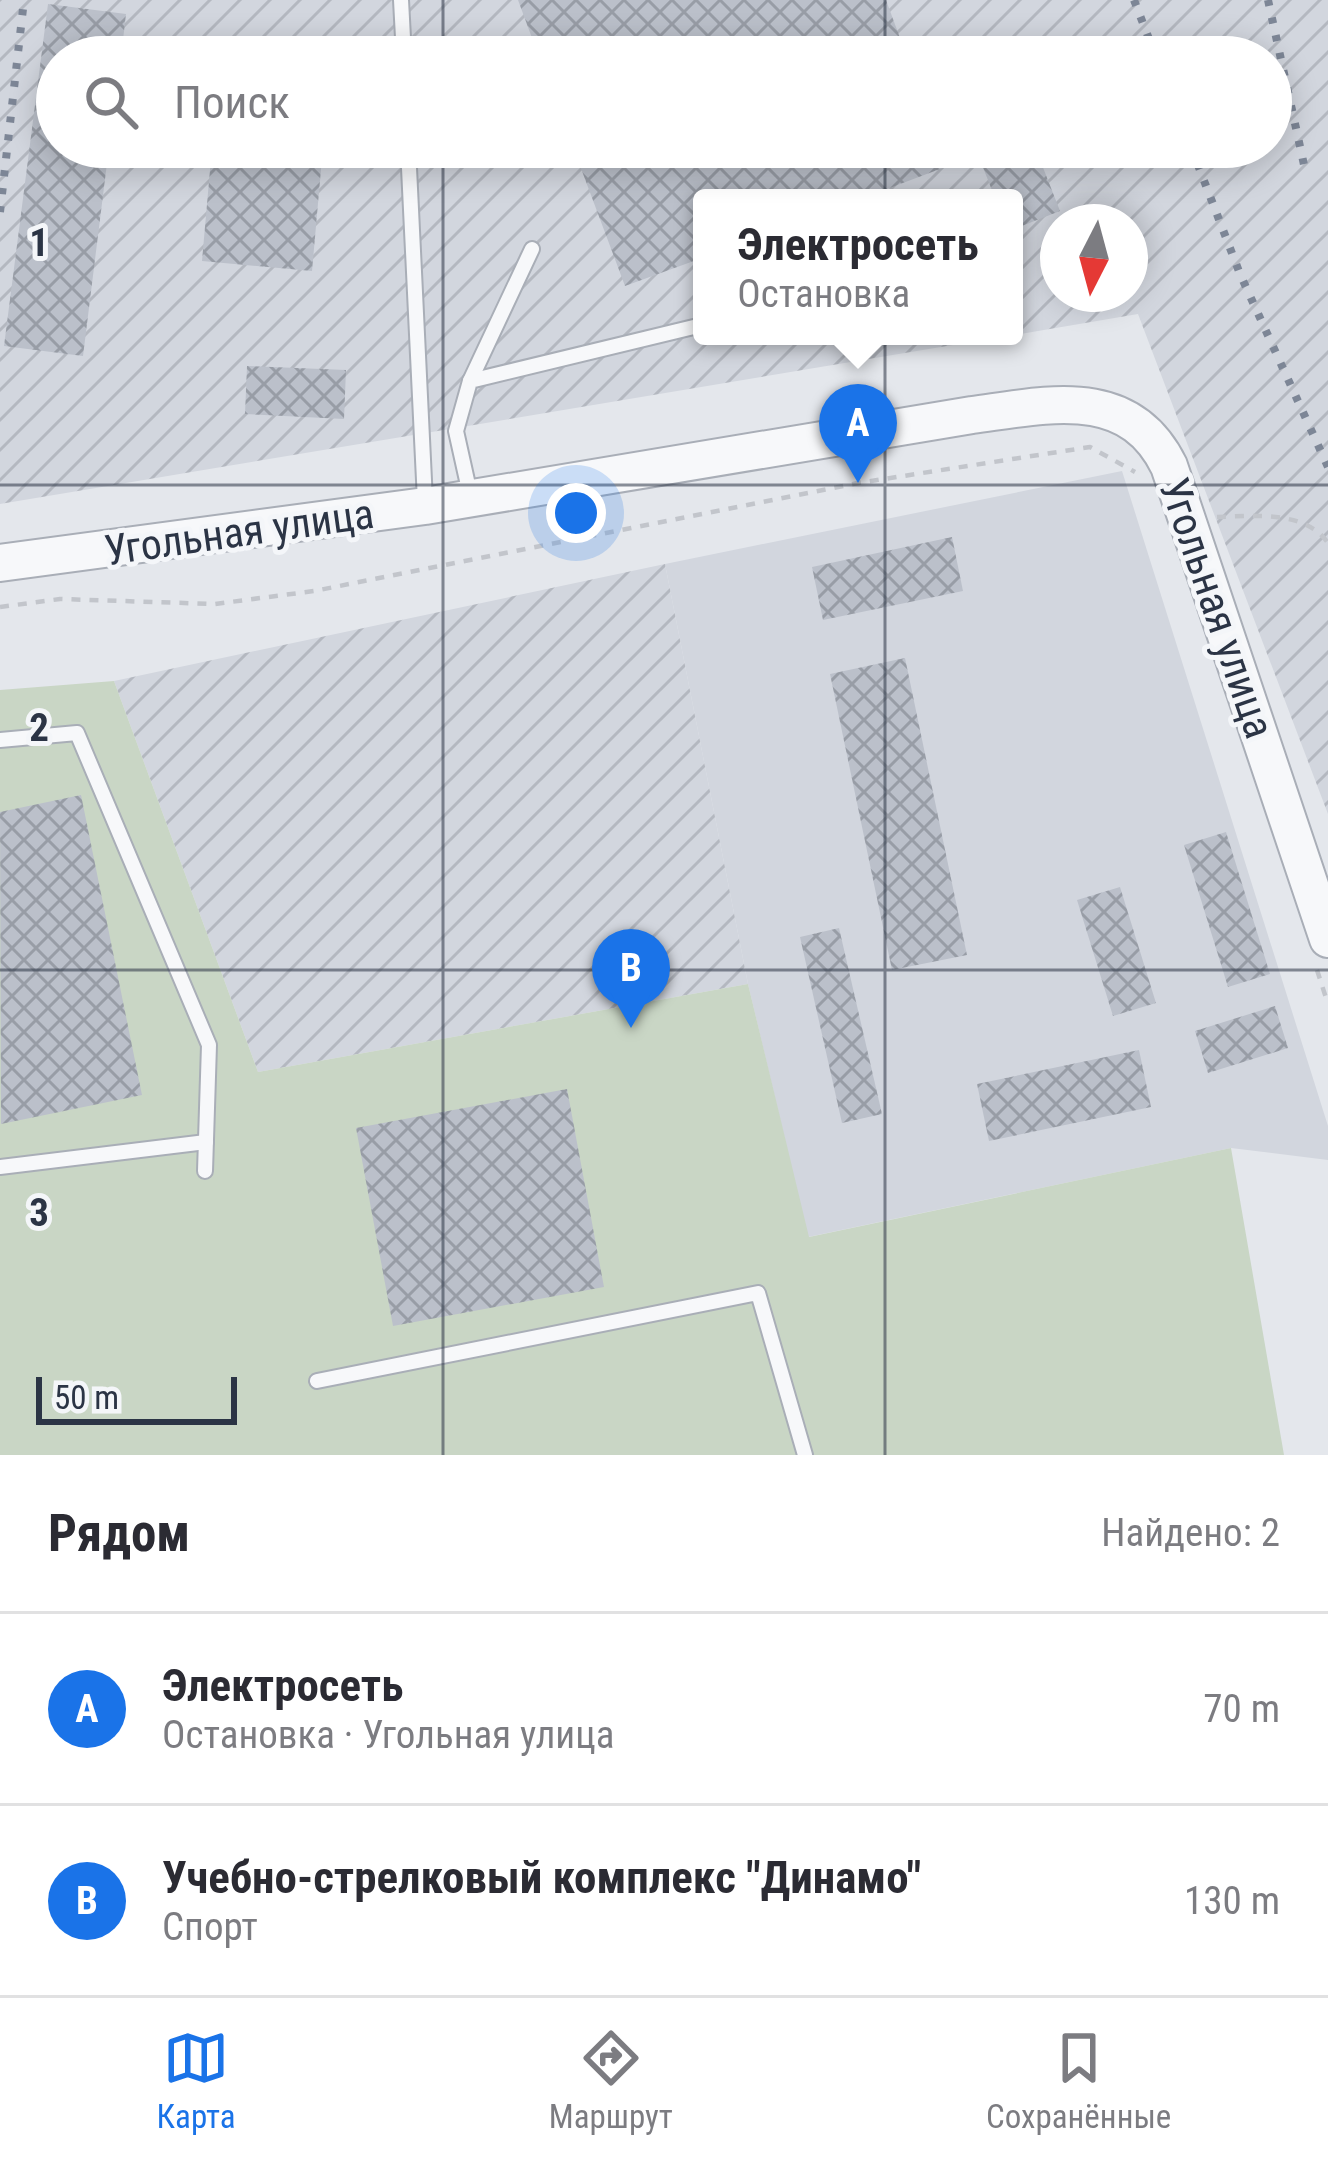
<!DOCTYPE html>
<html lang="ru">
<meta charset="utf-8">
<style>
:root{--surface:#fff;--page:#f7f7f7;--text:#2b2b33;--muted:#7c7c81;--line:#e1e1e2;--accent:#1a73e8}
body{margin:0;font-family:"Roboto Condensed",sans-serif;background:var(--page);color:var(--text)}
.compass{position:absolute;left:1040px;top:204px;width:108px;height:108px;border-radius:50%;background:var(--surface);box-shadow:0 6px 30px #0003;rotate:186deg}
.scale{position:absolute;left:36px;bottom:30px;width:201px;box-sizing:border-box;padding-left:12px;border:6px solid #2b3445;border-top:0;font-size:33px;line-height:42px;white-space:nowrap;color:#2b3445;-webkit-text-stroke:9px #f4f6f9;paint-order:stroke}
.you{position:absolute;left:576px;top:513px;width:42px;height:42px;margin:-30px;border:9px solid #fff;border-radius:50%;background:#1a73e8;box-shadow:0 0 0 18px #1a73e833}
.badge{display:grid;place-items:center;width:78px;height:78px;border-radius:50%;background:var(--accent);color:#fff;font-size:39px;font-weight:700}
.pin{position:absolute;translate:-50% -99px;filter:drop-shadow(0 3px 6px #0008)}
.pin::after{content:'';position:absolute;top:63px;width:42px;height:36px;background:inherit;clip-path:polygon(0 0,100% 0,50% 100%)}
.popup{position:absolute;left:693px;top:189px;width:330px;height:156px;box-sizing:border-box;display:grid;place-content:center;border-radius:12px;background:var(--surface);filter:drop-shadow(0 3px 9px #0005);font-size:39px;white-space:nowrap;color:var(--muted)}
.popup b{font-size:45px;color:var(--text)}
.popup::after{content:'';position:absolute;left:50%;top:100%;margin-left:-24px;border:24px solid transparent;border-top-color:var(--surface)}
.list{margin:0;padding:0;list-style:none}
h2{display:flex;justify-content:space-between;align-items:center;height:156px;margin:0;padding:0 48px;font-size:51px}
h2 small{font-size:39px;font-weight:400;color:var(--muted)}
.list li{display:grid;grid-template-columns:78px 1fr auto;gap:36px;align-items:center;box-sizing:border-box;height:192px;padding:0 48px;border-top:3px solid var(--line)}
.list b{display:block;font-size:45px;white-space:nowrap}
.list p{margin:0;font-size:39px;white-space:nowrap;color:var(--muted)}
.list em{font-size:39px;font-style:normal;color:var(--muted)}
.icon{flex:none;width:66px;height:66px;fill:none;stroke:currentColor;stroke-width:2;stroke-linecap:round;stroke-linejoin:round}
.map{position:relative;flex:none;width:1328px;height:1455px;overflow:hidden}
.search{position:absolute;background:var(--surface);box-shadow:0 6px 30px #0003;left:36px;right:36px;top:36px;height:132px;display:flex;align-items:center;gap:30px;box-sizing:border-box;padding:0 42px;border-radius:66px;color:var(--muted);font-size:45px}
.sheet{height:540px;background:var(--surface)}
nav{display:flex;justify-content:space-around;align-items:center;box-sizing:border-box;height:168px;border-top:3px solid var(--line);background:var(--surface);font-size:33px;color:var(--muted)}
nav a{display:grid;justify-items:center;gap:6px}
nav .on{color:var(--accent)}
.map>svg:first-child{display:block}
.built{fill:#d2d6de}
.industrial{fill:url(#industrial-furrows);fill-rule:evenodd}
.green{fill:#c9d6c5}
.building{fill:url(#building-cross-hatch)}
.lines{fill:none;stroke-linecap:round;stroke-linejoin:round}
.service-casing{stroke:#a9aeb7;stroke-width:18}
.tertiary-casing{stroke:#a9aeb7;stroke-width:40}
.path{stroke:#c2c5cb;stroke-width:4.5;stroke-dasharray:9 9;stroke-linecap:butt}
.service{stroke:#f7f8fa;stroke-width:14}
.tertiary{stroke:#f7f8fa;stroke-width:36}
.rail{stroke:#7d8696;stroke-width:8;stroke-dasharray:6 12;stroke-linecap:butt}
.grid{fill:none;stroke:#2b3445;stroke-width:3;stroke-opacity:0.55}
.labels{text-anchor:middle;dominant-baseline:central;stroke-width:10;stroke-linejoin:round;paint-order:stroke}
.street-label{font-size:42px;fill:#2b3445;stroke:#f4f6f9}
.grid-label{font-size:39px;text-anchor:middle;font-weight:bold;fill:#2b3445;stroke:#f4f6f9;stroke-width:10;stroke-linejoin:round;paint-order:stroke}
</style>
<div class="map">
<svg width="1328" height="1455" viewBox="0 0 1328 1455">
<defs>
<pattern id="industrial-furrows" width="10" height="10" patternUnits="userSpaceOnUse" patternTransform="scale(3)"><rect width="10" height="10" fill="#d2d6de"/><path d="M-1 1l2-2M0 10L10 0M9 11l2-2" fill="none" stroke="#b4b8c0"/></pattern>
<pattern id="building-cross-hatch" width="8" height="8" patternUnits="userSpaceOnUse" patternTransform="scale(3)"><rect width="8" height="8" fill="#bbc0ca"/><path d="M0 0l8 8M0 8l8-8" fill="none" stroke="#989da6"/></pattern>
</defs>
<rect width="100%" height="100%" fill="#e4e7ec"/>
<polygon class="built" points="1122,471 1328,1126 1328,1160 1231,1148 808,1237 748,984 665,564"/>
<g class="industrial">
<path d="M0,0H1328V814L1138,314L1014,335V198H702V336H1007L0,504ZM57,57H1271V147H57ZM1058,222H1130V294H1058Z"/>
<polygon points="665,564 748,984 258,1072 114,681"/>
</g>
<polygon class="green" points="114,681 258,1072 748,984 809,1237 1231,1148 1284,1455 0,1455 0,690"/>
<g class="building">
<polygon points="518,0 886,0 907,57 539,57"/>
<polygon points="48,4 126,14 121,57 57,57 57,147 109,147 83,356 4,346"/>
<polygon points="212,147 323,147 312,271 202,261"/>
<polygon points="573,147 941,147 948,166 863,198 702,198 702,258 625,286"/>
<polygon points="975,147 1035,147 1060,211 1014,229 1014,198 995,198"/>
<polygon points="247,366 346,370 344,419 245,414"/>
<polygon points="952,537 963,591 823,620 812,567"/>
<polygon points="905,658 967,955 892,970 830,674"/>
<polygon points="81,795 142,1095 1,1124 0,812"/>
<polygon points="1226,832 1270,974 1228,987 1184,845"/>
<polygon points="1120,887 1156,1003 1113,1016 1077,900"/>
<polygon points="839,928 882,1114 842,1123 800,937"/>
<polygon points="1275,1006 1288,1048 1208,1073 1195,1031"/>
<polygon points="1139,1050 1151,1107 989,1141 977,1084"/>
<polygon points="567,1089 604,1287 393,1326 356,1128"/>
</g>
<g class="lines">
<defs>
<g id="service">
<polyline points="401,0 404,57"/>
<polyline points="408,147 425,501"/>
<polyline points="470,381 532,249"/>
<polyline points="470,494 456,431 470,381 702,325"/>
<polyline points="0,740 77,733 209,1045 205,1171"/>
<polyline points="0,1167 206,1142"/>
<polyline points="317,1381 758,1293 805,1455"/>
</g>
<path id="tertiary" d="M0,563L425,506L972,415C1047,405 1129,384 1169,466L1328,939"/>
</defs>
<use href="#service" class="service-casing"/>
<use href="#tertiary" class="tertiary-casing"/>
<g class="path">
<path d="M1217,517C1254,516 1305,510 1328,543"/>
<polyline points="0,607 60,599 215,604 314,591 858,483 1090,447 1135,472"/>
<polyline points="1317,970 1328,1004"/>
</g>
<use href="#service" class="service"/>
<use href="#tertiary" class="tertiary"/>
<g class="rail">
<polyline points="1134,0 1156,57"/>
<polyline points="1268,0 1306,174"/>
<polyline points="1191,147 1240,274 1328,467"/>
<polyline points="0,212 24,0"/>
</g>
</g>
<path class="grid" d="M443,0V57M885,0V57M443,147V1455M885,147V1455M0,485H1328M0,970H1328"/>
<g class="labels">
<g class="street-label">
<text transform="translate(239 532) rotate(-8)">Угольная улица</text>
<text transform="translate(1217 608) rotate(71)">Угольная улица</text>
</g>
</g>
<g class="grid-label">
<text x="39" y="256">1</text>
<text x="39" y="741">2</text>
<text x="39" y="1226">3</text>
</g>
</svg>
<svg class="compass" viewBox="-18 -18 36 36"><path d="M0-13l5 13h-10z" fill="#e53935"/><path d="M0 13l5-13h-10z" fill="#7c7c81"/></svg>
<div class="scale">50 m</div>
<div class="you"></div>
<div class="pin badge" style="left:858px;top:483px">A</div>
<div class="popup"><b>Электросеть</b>Остановка</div>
<div class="pin badge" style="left:631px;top:1028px">B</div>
<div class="search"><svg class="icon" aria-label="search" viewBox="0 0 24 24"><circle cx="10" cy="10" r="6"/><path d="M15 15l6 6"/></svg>Поиск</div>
</div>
<section class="sheet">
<h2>Рядом<small>Найдено: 2</small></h2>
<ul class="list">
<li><span class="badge">A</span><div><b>Электросеть</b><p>Остановка · Угольная улица</p></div><em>70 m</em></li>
<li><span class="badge">B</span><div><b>Учебно-стрелковый комплекс &quot;Динамо&quot;</b><p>Спорт</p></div><em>130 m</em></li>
</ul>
</section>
<nav>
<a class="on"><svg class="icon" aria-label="map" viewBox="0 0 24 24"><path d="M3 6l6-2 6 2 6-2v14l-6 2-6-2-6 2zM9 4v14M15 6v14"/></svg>Карта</a>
<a><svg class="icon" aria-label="directions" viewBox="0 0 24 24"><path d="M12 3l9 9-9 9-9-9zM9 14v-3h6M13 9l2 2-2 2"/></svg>Маршрут</a>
<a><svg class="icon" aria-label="saved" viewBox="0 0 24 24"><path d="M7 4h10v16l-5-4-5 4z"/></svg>Сохранённые</a>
</nav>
